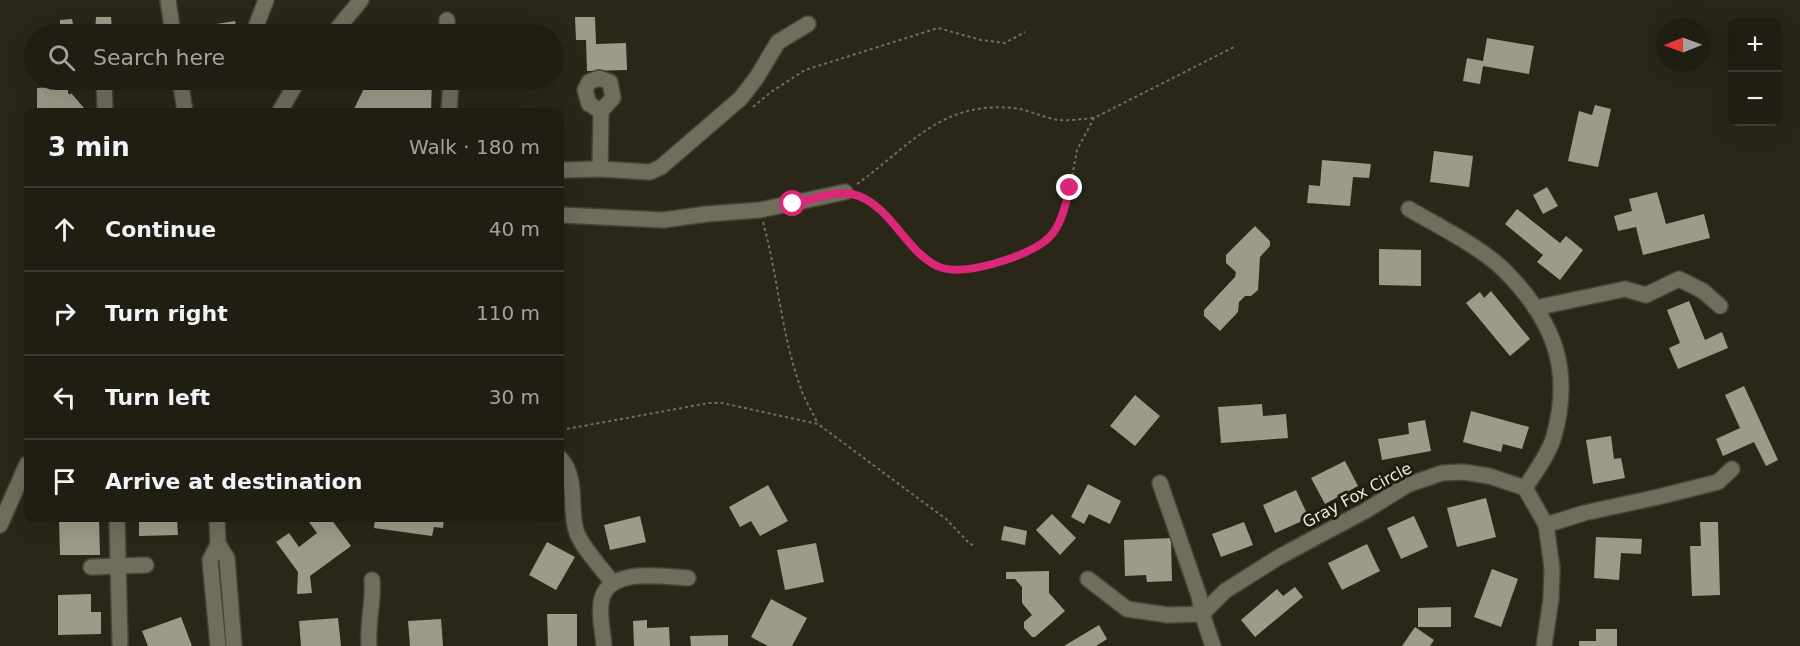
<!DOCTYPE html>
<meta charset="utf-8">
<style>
:root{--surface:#201d12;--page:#2d2a20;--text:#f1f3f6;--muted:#a2a29f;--line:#3d3b32}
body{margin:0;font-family:"DejaVu Sans",sans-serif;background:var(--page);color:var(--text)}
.controls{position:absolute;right:18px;top:18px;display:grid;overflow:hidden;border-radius:9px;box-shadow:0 6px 24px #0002}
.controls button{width:54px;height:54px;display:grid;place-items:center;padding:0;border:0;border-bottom:2px solid var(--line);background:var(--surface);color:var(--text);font:30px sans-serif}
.compass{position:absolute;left:1656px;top:18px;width:54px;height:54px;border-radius:50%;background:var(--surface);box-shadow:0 6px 24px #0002;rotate:269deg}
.stop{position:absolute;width:18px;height:18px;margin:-14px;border:4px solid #db2777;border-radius:50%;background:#fff}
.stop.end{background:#db2777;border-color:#fff;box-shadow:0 2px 6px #0008}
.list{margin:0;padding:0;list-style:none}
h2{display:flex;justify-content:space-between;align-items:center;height:78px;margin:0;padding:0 24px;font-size:26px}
h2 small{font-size:20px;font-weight:400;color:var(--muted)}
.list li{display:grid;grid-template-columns:39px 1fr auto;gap:18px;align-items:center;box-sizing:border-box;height:84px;padding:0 24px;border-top:2px solid var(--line)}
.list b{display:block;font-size:22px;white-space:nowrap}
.list em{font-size:20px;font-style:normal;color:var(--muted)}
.icon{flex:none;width:33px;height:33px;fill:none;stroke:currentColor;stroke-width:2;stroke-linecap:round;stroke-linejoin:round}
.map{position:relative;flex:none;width:1800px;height:646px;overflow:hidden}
.search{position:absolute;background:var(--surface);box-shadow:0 6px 24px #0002;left:24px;top:24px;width:540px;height:66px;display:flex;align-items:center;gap:15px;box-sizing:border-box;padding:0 21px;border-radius:33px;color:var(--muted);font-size:22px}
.panel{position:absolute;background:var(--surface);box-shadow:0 6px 24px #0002;left:24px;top:108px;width:540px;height:414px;border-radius:9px}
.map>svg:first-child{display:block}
.building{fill:#9d9a88}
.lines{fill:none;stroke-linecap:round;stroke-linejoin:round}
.minor-casing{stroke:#464438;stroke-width:18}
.path{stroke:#716e62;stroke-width:2;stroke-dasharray:3 3;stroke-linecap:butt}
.minor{stroke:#706d5c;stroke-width:15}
.route{stroke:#db2777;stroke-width:8}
.labels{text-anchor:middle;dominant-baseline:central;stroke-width:6;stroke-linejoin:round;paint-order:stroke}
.street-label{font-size:16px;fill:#eae8df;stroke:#201d0f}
</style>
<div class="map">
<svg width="1800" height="646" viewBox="0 0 1800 646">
<rect width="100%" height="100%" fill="#2a2718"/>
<g class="building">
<polygon points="96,17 111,17 112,30 102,31 102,34 86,34 86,33 95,32"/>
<polygon points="575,17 595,17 596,44 626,43 627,70 587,71 586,40 576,40"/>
<polygon points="72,19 74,29 80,29 81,34 50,34 50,33 60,32 60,20"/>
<polygon points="235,21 237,34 212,34 210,25"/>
<polygon points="1487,38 1534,46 1529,74 1483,66 1480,84 1463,81 1467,58 1483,61"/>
<polygon points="368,80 432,80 431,111 353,111"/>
<polygon points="54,82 63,82 64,85 68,86 68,93 70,95 71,93 84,108 81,111 37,111 37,88 54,87"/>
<polygon points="1595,105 1611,109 1598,167 1568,161 1579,111 1592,115"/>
<polygon points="1434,151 1473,156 1469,187 1430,182"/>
<polygon points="1322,160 1371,164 1369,178 1353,177 1350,206 1307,203 1309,185 1320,186"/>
<polygon points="1547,187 1558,206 1543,214 1533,195"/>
<polygon points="1657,192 1666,224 1704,214 1710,238 1643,255 1636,227 1618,231 1614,216 1632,211 1629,199"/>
<polygon points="1517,209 1560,243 1566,236 1583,250 1560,280 1537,262 1543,255 1505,224"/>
<polygon points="1255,226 1270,241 1270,246 1260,257 1258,290 1251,296 1245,296 1239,302 1238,312 1220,331 1204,316 1204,310 1235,277 1236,272 1226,263 1226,255"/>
<polygon points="1379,249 1421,250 1421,286 1379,285"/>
<polygon points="1491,291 1530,339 1510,356 1466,303 1480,292 1484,298"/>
<polygon points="1689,301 1705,340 1722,332 1728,348 1678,369 1669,348 1680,343 1667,310"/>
<polygon points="1744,386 1778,460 1766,466 1754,442 1723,456 1716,439 1740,428 1725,395"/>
<polygon points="1135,395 1160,416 1135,446 1110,426"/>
<polygon points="1262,404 1263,416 1286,414 1288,438 1221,443 1218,407"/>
<polygon points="1471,411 1529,427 1522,449 1503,444 1501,452 1463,442"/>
<polygon points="1425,420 1431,451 1382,460 1378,439 1409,434 1408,423"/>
<polygon points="1611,436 1614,459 1621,458 1625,478 1593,484 1586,440"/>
<polygon points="1345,461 1358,486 1325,504 1311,478"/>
<polygon points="1088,484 1121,501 1110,524 1089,514 1084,524 1071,517"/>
<polygon points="768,485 788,521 760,536 751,521 740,527 729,507"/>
<polygon points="1296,490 1309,518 1275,533 1263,505"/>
<polygon points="1486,498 1496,537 1457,547 1447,508"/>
<polygon points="1052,514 1076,538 1060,555 1036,530"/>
<polygon points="640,516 646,542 610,550 604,525"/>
<polygon points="1414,516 1428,547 1401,559 1387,528"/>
<polygon points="59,519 99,519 100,555 60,555"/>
<polygon points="139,519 177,519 178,535 139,536"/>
<polygon points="313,519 331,519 351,546 310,576 312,593 297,594 298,572 276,542 289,533 299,547 317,533 309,522"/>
<polygon points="375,519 444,519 443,528 434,527 432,536 374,528"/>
<polygon points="1244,522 1253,545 1221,557 1212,534"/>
<polygon points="1700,522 1718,522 1720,595 1692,596 1690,546 1701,546"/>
<polygon points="1004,526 1027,531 1025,545 1001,540"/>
<polygon points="1596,537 1642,539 1641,554 1621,553 1619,580 1594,578"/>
<polygon points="1171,538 1172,581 1147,582 1146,575 1125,576 1124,540"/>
<polygon points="547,542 575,557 556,590 529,575"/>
<polygon points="816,543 824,582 785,590 777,550"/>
<polygon points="1367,544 1380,571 1342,590 1328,563"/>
<polygon points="1492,569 1518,579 1501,627 1474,617"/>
<polygon points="1049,571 1049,593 1065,611 1035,637 1032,637 1024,628 1024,622 1032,615 1022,603 1022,587 1015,579 1006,579 1006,572"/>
<polygon points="1295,587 1303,597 1255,637 1241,620 1277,589 1283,596"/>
<polygon points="91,594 91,612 101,612 101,634 58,635 58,595"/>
<polygon points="771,599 807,618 792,646 768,646 751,637"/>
<polygon points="1451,607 1451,627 1418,627 1418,608"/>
<polygon points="547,614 577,614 577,646 548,646"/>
<polygon points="181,617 192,646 148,646 142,631"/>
<polygon points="338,618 341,646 301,646 299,621"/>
<polygon points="441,619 443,646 410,646 408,621"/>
<polygon points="647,620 647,628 669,627 670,646 634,646 633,621"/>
<polygon points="1099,625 1107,639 1096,646 1064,646"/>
<polygon points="1415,627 1434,640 1430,646 1402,646"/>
<polygon points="1596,629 1617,629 1617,646 1579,646 1579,641 1596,641"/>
<polygon points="728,635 728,646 691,646 690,636"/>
</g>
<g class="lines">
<defs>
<g id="minor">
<polyline points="168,0 173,34"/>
<polyline points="447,20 447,34"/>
<polyline points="253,34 266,0"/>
<polyline points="333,34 361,0"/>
<polyline points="180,80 185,111"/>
<polyline points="104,81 105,111"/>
<polyline points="280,111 298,80"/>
<polyline points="449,111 451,80"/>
<polyline points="600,169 650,172 661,167 741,98 757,77 778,42 808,24"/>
<polyline points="561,170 600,169 601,111 613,98 610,82 599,78 589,82 585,90 589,104 601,111"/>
<path d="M1409,209C1438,226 1481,247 1505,271C1553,320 1573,368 1554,436C1549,454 1535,472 1525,488"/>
<polyline points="561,215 663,220 707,214 760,210 845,192"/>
<polyline points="1535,308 1625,289 1646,295 1679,279 1703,291 1720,306"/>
<path d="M561,459C578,479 569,506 576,530C579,544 604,571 613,583"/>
<polyline points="117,519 120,643"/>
<polyline points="217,519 218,544 210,560 218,646"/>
<polyline points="0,525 27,464"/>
<polyline points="1546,525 1584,513 1658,497 1718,482 1732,469"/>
<polyline points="218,544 227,558 234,646"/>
<polyline points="91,567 146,565"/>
<polyline points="1088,579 1127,609 1168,615 1202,614 1199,596 1160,483"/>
<path d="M369,646C367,623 374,602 372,580"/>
<path d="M604,646C603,631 598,613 602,598C611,567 663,577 688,578"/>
<polyline points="1213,646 1202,614 1225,591 1279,557 1365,511 1407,485 1442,473 1463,472 1489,476 1525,488 1546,525 1552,568 1551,599 1544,646"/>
</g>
</defs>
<use href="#minor" class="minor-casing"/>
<g class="path">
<polyline points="753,107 771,92 805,70 938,28 981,40 1005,43 1025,32"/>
<path d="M857,184C910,146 941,101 1013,108C1026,109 1040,116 1053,119C1065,122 1081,119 1094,118"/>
<polyline points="857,196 877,206 915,249 938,267 964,270 993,265 1046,241 1061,220 1070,188 1077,150 1094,118 1234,47"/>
<path d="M763,222C778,276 781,333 800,386C804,399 812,411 818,424"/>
<polyline points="561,430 709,403 722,403 818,424 946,519 970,544 976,546"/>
</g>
<use href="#minor" class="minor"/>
</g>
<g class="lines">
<path class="route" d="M793,204C814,199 839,188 859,196C893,210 905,250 937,266C961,278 1025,257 1045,241C1061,229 1065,206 1070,188"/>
</g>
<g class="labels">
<g class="street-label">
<text transform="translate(1357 495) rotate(-28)">Gray Fox Circle</text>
</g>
</g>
</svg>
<div class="controls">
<button>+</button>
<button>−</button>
</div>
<svg class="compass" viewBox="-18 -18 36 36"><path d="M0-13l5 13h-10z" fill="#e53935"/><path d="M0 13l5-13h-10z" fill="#a2a29f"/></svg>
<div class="stop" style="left:793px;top:204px"></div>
<div class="stop end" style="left:1070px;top:188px"></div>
<div class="search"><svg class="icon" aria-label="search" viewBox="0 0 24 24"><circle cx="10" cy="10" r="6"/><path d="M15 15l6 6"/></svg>Search here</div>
<section class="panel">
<h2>3 min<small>Walk · 180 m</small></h2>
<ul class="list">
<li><svg class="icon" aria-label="ahead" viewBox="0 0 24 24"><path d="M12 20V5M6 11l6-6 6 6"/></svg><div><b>Continue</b></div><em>40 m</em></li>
<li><svg class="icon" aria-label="right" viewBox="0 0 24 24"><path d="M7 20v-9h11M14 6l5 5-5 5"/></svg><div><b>Turn right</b></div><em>110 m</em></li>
<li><svg class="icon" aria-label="left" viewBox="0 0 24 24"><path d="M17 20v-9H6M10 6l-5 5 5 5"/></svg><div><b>Turn left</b></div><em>30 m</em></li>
<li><svg class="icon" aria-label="arrive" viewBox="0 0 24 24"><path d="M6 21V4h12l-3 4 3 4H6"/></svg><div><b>Arrive at destination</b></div></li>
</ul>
</section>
</div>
